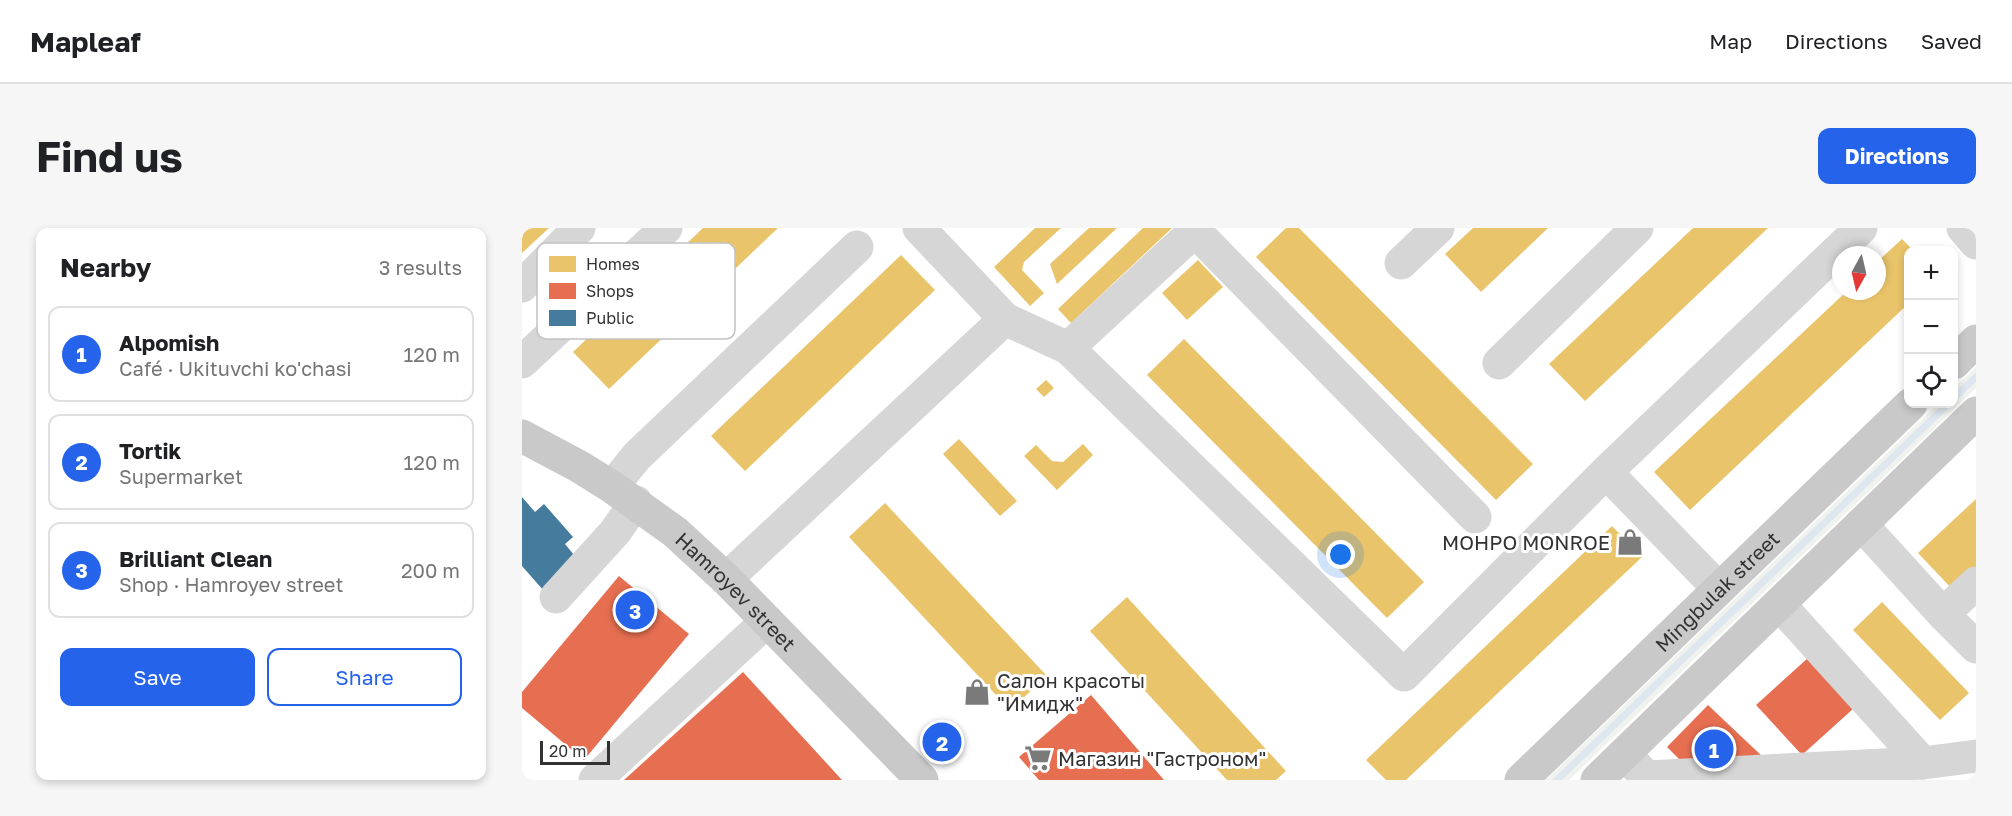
<!DOCTYPE html>
<meta charset="utf-8">
<style>
:root{--surface:#fff;--page:#f6f6f6;--text:#202124;--muted:#757577;--line:#e0e0e0;--accent:#2563eb}
body{margin:0;font-family:"Golos Text",sans-serif;background:var(--page);color:var(--text)}
.controls{position:absolute;right:18px;top:18px;display:grid;overflow:hidden;border-radius:12px;box-shadow:0 3px 9px #0003}
.controls button{width:54px;height:54px;display:grid;place-items:center;padding:0;border:0;border-bottom:2px solid var(--line);background:var(--surface);color:var(--text);font:30px sans-serif}
.compass{position:absolute;left:1310px;top:18px;width:54px;height:54px;border-radius:50%;background:var(--surface);box-shadow:0 3px 9px #0003;rotate:188deg}
.scale{position:absolute;left:18px;bottom:15px;width:70px;box-sizing:border-box;padding-left:6px;border:3px solid #323232;border-top:0;font-size:16px;line-height:21px;white-space:nowrap;color:#323232;-webkit-text-stroke:4px #fff;paint-order:stroke}
.you{position:absolute;left:819px;top:327px;width:21px;height:21px;margin:-15px;border:4px solid #fff;border-radius:50%;background:#1a73e8;box-shadow:0 0 0 9px #1a73e833}
.badge{display:grid;place-items:center;width:39px;height:39px;border-radius:50%;background:var(--accent);color:#fff;font-size:20px;font-weight:700}
.pin{position:absolute;translate:-50% -50%;border:3px solid #fff;box-shadow:0 2px 6px #0006}
.list{margin:0;padding:0;list-style:none}
h2{display:flex;justify-content:space-between;align-items:center;height:78px;margin:0;padding:0 24px;font-size:26px}
h2 small{font-size:20px;font-weight:400;color:var(--muted)}
.list li{display:grid;grid-template-columns:39px 1fr auto;gap:18px;align-items:center;box-sizing:border-box;height:96px;margin:0 12px 12px;padding:0 12px;border:2px solid var(--line);border-radius:12px}
.list b{display:block;font-size:22px;white-space:nowrap}
.list p{margin:0;font-size:20px;white-space:nowrap;color:var(--muted)}
.list em{font-size:20px;font-style:normal;color:var(--muted)}
.actions{display:flex;gap:12px;padding:18px 24px}
.actions a{flex:1;padding:14px 0;border:2px solid var(--accent);border-radius:12px;text-align:center;font-size:21px;color:var(--accent)}
.actions .main{background:var(--accent);color:#fff}
.icon{flex:none;width:33px;height:33px;fill:none;stroke:currentColor;stroke-width:2;stroke-linecap:round;stroke-linejoin:round}
.map{position:relative;flex:none;width:1454px;height:552px;overflow:hidden;border-radius:12px}
header{display:flex;align-items:center;gap:36px;box-sizing:border-box;height:84px;padding:0 30px;background:var(--surface);border-bottom:2px solid var(--line)}
header strong{font-size:28px}
nav{display:flex;gap:33px;margin-inline-start:auto;font-size:21px}
.intro{display:flex;align-items:center;justify-content:space-between;box-sizing:border-box;height:144px;padding:0 36px}
h1{margin:0;font-size:42px}
.button{padding:15px 27px;border-radius:12px;background:var(--accent);color:#fff;font-size:21px;font-weight:700}
main{display:flex;gap:36px;padding:0 36px}
aside{flex:1;background:var(--surface);border-radius:12px;box-shadow:0 3px 9px #0003}
.map>svg:first-child{display:block}
.green{fill:#f0f3ed}
.homes{fill:#e9c46a}
.shops{fill:#e76f51}
.public{fill:#457b9d}
.lines{fill:none;stroke-linecap:round;stroke-linejoin:round}
.stream{stroke:#dee7f0;stroke-width:7}
.minor{stroke:#d6d6d6;stroke-width:33}
.major{stroke:#c9c9c9;stroke-width:33}
.labels{text-anchor:middle;dominant-baseline:central;stroke-width:6;stroke-linejoin:round;paint-order:stroke}
.poi-label{font-size:20px;fill:#323232;stroke:#fff;text-anchor:start}
.street-label{font-size:20px;fill:#323232;stroke:#fff}
.key{fill:#fff;stroke:#c2c2c2;stroke-width:1.5}
.key-label{font-size:16px;fill:#323232}
</style>
<header>
<strong>Mapleaf</strong>
<nav><a>Map</a><a>Directions</a><a>Saved</a></nav>
</header>
<div class="intro"><h1>Find us</h1><a class="button">Directions</a></div>
<main>
<aside>
<h2>Nearby<small>3 results</small></h2>
<ul class="list">
<li><span class="badge">1</span><div><b>Alpomish</b><p>Café · Ukituvchi ko'chasi</p></div><em>120 m</em></li>
<li><span class="badge">2</span><div><b>Tortik</b><p>Supermarket</p></div><em>120 m</em></li>
<li><span class="badge">3</span><div><b>Brilliant Clean</b><p>Shop · Hamroyev street</p></div><em>200 m</em></li>
</ul>
<div class="actions"><a class="main">Save</a><a>Share</a></div>
</aside>
<div class="map">
<svg width="1454" height="552" viewBox="0 0 1454 552">
<rect width="100%" height="100%" fill="#fff"/>
<polygon class="green" points="1454,139 1454,160 1047,552 1024,552 1416,176 1432,176 1432,160"/>
<g class="homes">
<polygon points="0,0 27,0 0,25"/>
<polygon points="181,0 256,0 87,161 51,124"/>
<polygon points="513,0 539,0 502,34 500,42 522,65 508,78 472,39"/>
<polygon points="567,0 595,0 535,56 528,36"/>
<polygon points="621,0 650,0 549,95 536,81"/>
<polygon points="764,0 777,0 1011,236 974,272 734,29"/>
<polygon points="951,0 1026,0 959,64 923,26"/>
<polygon points="1171,0 1246,0 1063,173 1027,136"/>
<polygon points="1380,11 1391,22 1386,22 1386,76 1168,282 1132,244 1325,63 1355,63 1355,34"/>
<polygon points="379,27 413,62 223,243 189,208"/>
<polygon points="676,32 701,59 665,92 640,65"/>
<polygon points="662,111 902,354 865,390 625,147"/>
<polygon points="524,152 532,160 522,169 514,161"/>
<polygon points="437,211 495,273 478,288 421,226"/>
<polygon points="561,216 571,227 535,262 502,228 514,217 530,233 541,234"/>
<polygon points="1454,271 1454,342 1432,363 1396,325"/>
<polygon points="363,275 525,448 488,482 327,309"/>
<polygon points="1090,298 1120,329 884,552 864,552 844,532"/>
<polygon points="605,369 764,543 754,552 705,552 568,403"/>
<polygon points="1360,374 1447,465 1418,492 1331,402"/>
</g>
<g class="shops">
<polygon points="97,348 167,406 62,532 0,480 0,464"/>
<polygon points="1286,430 1332,480 1280,527 1234,477"/>
<polygon points="221,444 320,552 102,552"/>
<polygon points="569,467 642,552 517,552 497,529"/>
<polygon points="1186,477 1242,530 1165,539 1145,519"/>
<polygon points="420,498 435,512 422,525 407,511"/>
</g>
<polygon class="public" points="0,269 13,284 22,276 51,309 43,316 57,333 22,363 0,338"/>
<g class="lines">
<g class="stream">
<polyline points="1432,170 1454,149"/>
<polyline points="1035,552 1426,176"/>
</g>
<g class="minor">
<polyline points="397,0 483,91 546,120 882,447 1084,244 1339,0"/>
<polyline points="1441,0 1454,15"/>
<polyline points="673,3 953,289"/>
<polyline points="879,35 916,0"/>
<polyline points="0,58 57,0"/>
<polyline points="546,120 676,0"/>
<polyline points="0,134 144,0"/>
<polyline points="977,135 1115,0"/>
<polyline points="1084,244 1197,361"/>
<polyline points="90,259 115,228 335,19"/>
<polyline points="1339,296 1421,386 1454,419"/>
<polyline points="204,351 483,91"/>
<polyline points="34,369 93,304 114,274"/>
<polyline points="1257,376 1401,535"/>
<polyline points="1421,386 1454,355"/>
<polyline points="1102,526 1125,549 1401,535 1454,528"/>
<polyline points="73,552 245,393"/>
</g>
<g class="major">
<polyline points="1432,135 1454,113"/>
<path id="s1" d="M0,208L58,239L90,259L153,304L204,351L400,552"/>
<path id="s2" d="M999,552L1389,176"/>
<polyline points="1075,552 1454,185"/>
</g>
</g>
<defs>
<symbol id="shop-bare" viewBox="-9 -9 18 18"><path d="M-5-2.5h2.3a2.7 3.5 0 0 1 5.4 0H5L5.5 6h-11ZM-1.5-2.5h3a1.5 2.3 0 0 0-3 0Z" fill="#7a7a7a" stroke="#fff" stroke-width="2.5" paint-order="stroke"/></symbol>
<symbol id="supermarket-bare" viewBox="-9 -9 18 18"><path d="M-6-5.5h2.5l.6 2H6L4.5 2H-2.5L-4.4-4H-6ZM-1.5 3.2a1.3 1.3 0 1 0 .1 0ZM3 3.2a1.3 1.3 0 1 0 .1 0Z" fill="#7a7a7a" stroke="#fff" stroke-width="2.5" paint-order="stroke"/></symbol>
</defs>
<g fill-rule="evenodd">
<use href="#shop-bare" x="1089" y="295" width="38" height="38"/>
<use href="#shop-bare" x="436" y="445" width="38" height="38"/>
<use href="#supermarket-bare" x="497" y="511" width="38" height="38"/>
</g>
<g class="labels">
<g class="poi-label">
<text x="1088" y="314" text-anchor="end">МОНРО MONROE</text>
<text x="475" y="452">Салон красоты<tspan x="475" dy="23">"Имидж"</tspan></text>
<text x="536" y="530">Магазин "Гастроном"</text>
</g>
<g class="street-label">
<text stroke="none"><textPath href="#s1" startOffset="266">Hamroyev street</textPath></text>
<text stroke="none"><textPath href="#s2" startOffset="272">Mingbulak street</textPath></text>
</g>
</g>
<rect x="15" y="15" width="198" height="96" rx="9" class="key"/>
<rect x="27" y="28" width="27" height="16" fill="#e9c46a"/>
<rect x="27" y="55" width="27" height="16" fill="#e76f51"/>
<rect x="27" y="82" width="27" height="16" fill="#457b9d"/>
<g class="key-label">
<text x="64" y="42">Homes</text>
<text x="64" y="69">Shops</text>
<text x="64" y="96">Public</text>
</g>
</svg>
<div class="controls">
<button>+</button>
<button>−</button>
<button><svg class="icon" aria-label="locate" viewBox="0 0 24 24"><circle cx="12" cy="12" r="6"/><path d="M12 2v4M12 18v4M2 12h4M18 12h4"/></svg></button>
</div>
<svg class="compass" viewBox="-18 -18 36 36"><path d="M0-13l5 13h-10z" fill="#e53935"/><path d="M0 13l5-13h-10z" fill="#757577"/></svg>
<div class="scale">20 m</div>
<div class="you"></div>
<div class="pin badge" style="left:1192px;top:521px">1</div>
<div class="pin badge" style="left:420px;top:514px">2</div>
<div class="pin badge" style="left:113px;top:382px">3</div>
</div>
</main>
